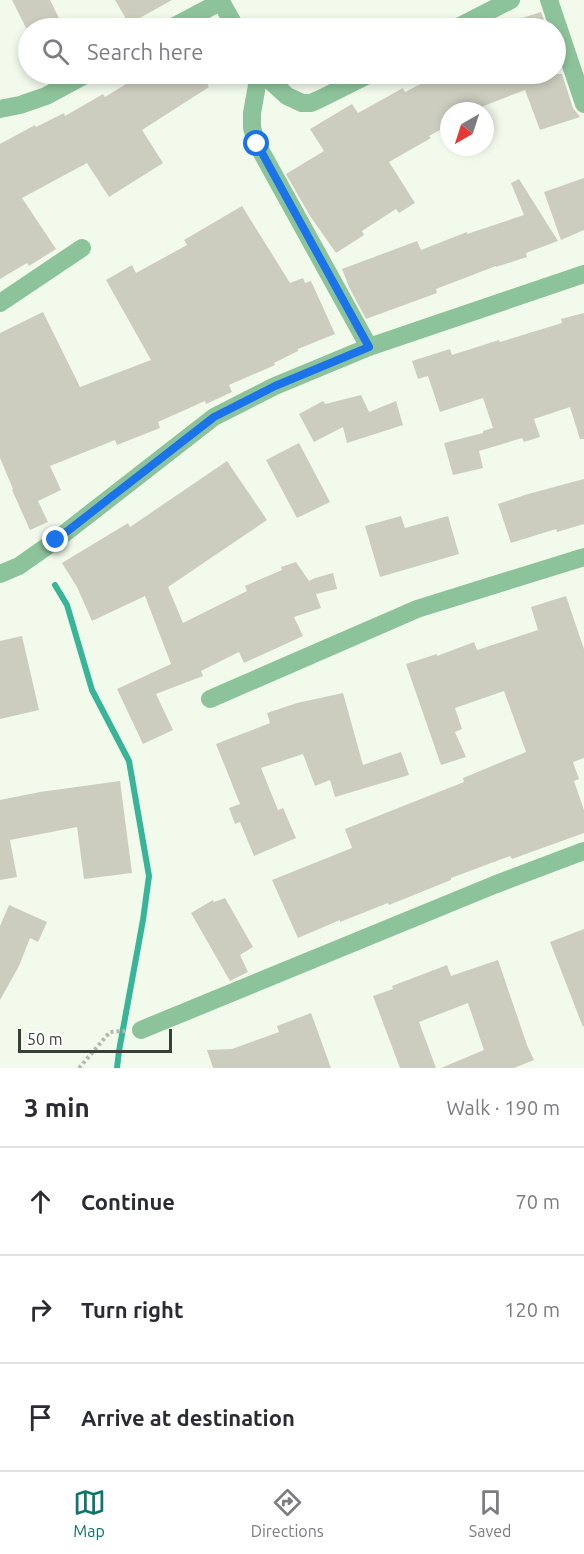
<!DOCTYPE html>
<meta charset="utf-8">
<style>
:root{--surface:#fff;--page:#f2f2f3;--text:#2b2b33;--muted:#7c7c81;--line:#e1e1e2;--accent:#0f766e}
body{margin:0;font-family:Ubuntu,sans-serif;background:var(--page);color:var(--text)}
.compass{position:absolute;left:440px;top:102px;width:54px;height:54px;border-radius:50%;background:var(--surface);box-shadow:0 3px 9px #0003;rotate:219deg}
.scale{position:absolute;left:18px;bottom:15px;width:154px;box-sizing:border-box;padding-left:6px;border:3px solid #3b3e39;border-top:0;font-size:16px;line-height:21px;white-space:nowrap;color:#3b3e39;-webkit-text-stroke:4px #fff;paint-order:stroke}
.stop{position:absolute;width:18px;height:18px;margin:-14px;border:4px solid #1a73e8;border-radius:50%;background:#fff}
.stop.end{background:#1a73e8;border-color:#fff;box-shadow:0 2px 6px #0008}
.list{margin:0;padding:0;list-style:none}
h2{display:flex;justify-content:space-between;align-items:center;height:78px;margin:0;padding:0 24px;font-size:26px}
h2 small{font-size:20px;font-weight:400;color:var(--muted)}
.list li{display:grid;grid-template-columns:39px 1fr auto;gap:18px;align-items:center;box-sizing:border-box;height:108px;padding:0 24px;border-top:2px solid var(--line)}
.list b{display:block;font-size:22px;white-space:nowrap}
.list em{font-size:20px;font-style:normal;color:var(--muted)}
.icon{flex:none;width:33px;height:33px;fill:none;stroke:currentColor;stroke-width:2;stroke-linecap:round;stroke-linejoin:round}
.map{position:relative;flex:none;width:584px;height:1068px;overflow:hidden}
.search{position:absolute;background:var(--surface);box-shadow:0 3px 9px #0003;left:18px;right:18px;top:18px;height:66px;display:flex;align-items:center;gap:15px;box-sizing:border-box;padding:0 21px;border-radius:33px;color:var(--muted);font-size:22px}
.sheet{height:402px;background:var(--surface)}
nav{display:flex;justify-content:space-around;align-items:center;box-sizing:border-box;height:84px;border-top:2px solid var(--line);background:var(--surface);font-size:16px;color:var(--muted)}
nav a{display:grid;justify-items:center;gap:3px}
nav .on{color:var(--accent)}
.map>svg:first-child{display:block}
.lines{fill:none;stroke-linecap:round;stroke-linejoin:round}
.stream{stroke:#38b599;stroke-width:6}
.building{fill:#cdcdbf}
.path{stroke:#b3b9ae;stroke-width:4;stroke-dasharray:3 3;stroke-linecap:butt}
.minor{stroke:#8dc39b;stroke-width:18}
.route{stroke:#1a73e8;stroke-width:8}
</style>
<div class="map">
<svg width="584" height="1068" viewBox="0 0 584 1068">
<rect width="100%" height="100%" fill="#f2faec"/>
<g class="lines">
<polyline class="stream" points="55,585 67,605 92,690 129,761 149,876 143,920 119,1051 117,1068"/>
</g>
<g class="building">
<polygon points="12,0 50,0 64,28 26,28"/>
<polygon points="115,0 172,0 129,24"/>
<polygon points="541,12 547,28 500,28 500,25"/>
<polygon points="142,74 201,74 209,87 142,130 163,163 109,197 87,163 22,198 56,249 29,266 27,263 0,279 0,144 35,125 36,127 64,113 65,116 103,94 105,97"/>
<polygon points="440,74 502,74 505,80 519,75 519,74 562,74 573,108 580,117 540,130 525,90 471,111 449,111 449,125 429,136 431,138 389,162 415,203 399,213 396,209 362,231 364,235 336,253 310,216 286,174 324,151 310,129 352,104 358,113 403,88 405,92"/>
<polygon points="584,178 584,230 561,240 544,192"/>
<polygon points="519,179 558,241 526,253 527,257 496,267 496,266 436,289 437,293 366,319 349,287 342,269 417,241 421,250 467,232 467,234 524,215 511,183"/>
<polygon points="242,206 290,283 303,278 305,283 311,281 335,334 298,349 298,351 274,363 275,365 229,385 232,392 206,404 205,401 158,422 160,428 117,445 115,440 50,466 61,490 38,501 48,522 30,530 12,490 13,489 0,458 0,333 43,312 80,387 151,360 106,280 132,265 136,273 187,245 184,240"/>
<polygon points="584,313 584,439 580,439 570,407 534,419 540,437 524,442 522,438 479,451 483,468 453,475 444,443 483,433 483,431 493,428 483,398 440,412 428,376 418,379 412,361 450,349 452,355 499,340 500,342 562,323 561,319"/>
<polygon points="361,395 369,412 396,401 403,425 347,443 343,427 314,442 299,414 323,401 325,404"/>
<polygon points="299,443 330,502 297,518 266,460"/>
<polygon points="227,461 267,520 168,587 183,623 247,591 245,586 282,570 281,567 296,562 309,581 315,578 333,573 337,589 316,594 321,608 294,617 303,636 244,663 239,652 201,671 203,676 156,694 173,730 143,744 117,689 171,664 145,596 92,621 77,587 62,563 128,523 130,527"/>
<polygon points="584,479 584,524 557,532 556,529 511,543 498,504 528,494"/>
<polygon points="401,516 405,528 448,516 459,554 380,577 365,526"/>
<polygon points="566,596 584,649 584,758 573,762 579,779 574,781 584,810 584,833 512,859 510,856 451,878 451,880 389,905 388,903 340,922 340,920 298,938 272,880 352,848 345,829 464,782 463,778 526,752 504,691 455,708 462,729 455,732 466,757 441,765 406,664 437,654 437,656 474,642 477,650 538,630 531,607"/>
<polygon points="22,636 39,710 0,719 0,641"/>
<polygon points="343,693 363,765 401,752 409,775 335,797 330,780 315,786 303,754 261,768 278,810 283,808 296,838 254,856 240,822 235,824 229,808 240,804 216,744 270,723 267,713 297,703"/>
<polygon points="120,781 132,873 84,879 77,827 10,840 17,877 0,880 0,800 40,792"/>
<polygon points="225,898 253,947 240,955 248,972 230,981 191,913 213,900 214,902"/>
<polygon points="9,905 47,922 38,942 30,938 19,966 0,1000 0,926"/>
<polygon points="584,929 584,1026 583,1027 550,942"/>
<polygon points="498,960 527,1045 534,1060 514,1068 441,1068 484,1050 468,1003 419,1022 436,1068 400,1068 373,996 393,989 392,986 447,965 451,976"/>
<polygon points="311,1013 331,1068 213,1068 207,1050 232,1049 279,1032 277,1026"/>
</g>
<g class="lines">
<polyline class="path" points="79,1068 110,1032 125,1031"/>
<g class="minor">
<polyline points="220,0 236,28"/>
<polyline points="549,0 584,104"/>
<polyline points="171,28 220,2"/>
<polyline points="456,28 511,0"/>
<polyline points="259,74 252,113 252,128 257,144 369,347"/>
<polyline points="263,74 287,96 302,103 311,103 320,99 370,74"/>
<polyline points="0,109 20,105 46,96 87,74"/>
<polyline points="0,303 82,248"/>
<polyline points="0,574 19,566 56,540 214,417 275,386 369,347 584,274"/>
<polyline points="210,699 417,609 584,557"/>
<polyline points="141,1030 494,885 584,851"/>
</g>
</g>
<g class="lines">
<polyline class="route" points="56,540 214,417 275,386 369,347 257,144"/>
</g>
</svg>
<svg class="compass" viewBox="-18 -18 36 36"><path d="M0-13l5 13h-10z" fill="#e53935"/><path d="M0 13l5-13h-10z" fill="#7c7c81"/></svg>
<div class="scale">50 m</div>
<div class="stop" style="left:257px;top:144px"></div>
<div class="stop end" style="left:56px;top:540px"></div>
<div class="search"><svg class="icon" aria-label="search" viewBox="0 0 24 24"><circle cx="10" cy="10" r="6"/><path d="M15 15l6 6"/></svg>Search here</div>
</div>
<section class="sheet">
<h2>3 min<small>Walk · 190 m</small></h2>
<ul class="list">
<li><svg class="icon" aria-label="ahead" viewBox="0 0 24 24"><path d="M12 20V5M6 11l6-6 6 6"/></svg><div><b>Continue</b></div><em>70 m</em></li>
<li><svg class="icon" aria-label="right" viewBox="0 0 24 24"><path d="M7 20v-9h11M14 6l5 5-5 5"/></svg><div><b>Turn right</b></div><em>120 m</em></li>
<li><svg class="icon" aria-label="arrive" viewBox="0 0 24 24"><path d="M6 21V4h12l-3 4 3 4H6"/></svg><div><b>Arrive at destination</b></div></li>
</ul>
</section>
<nav>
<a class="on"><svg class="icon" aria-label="map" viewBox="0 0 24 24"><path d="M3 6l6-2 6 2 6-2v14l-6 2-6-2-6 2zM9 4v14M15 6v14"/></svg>Map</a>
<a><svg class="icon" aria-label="directions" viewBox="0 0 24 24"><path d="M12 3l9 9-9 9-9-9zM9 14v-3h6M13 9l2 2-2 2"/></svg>Directions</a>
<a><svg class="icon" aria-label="saved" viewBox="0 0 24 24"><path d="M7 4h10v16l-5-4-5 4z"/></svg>Saved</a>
</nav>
